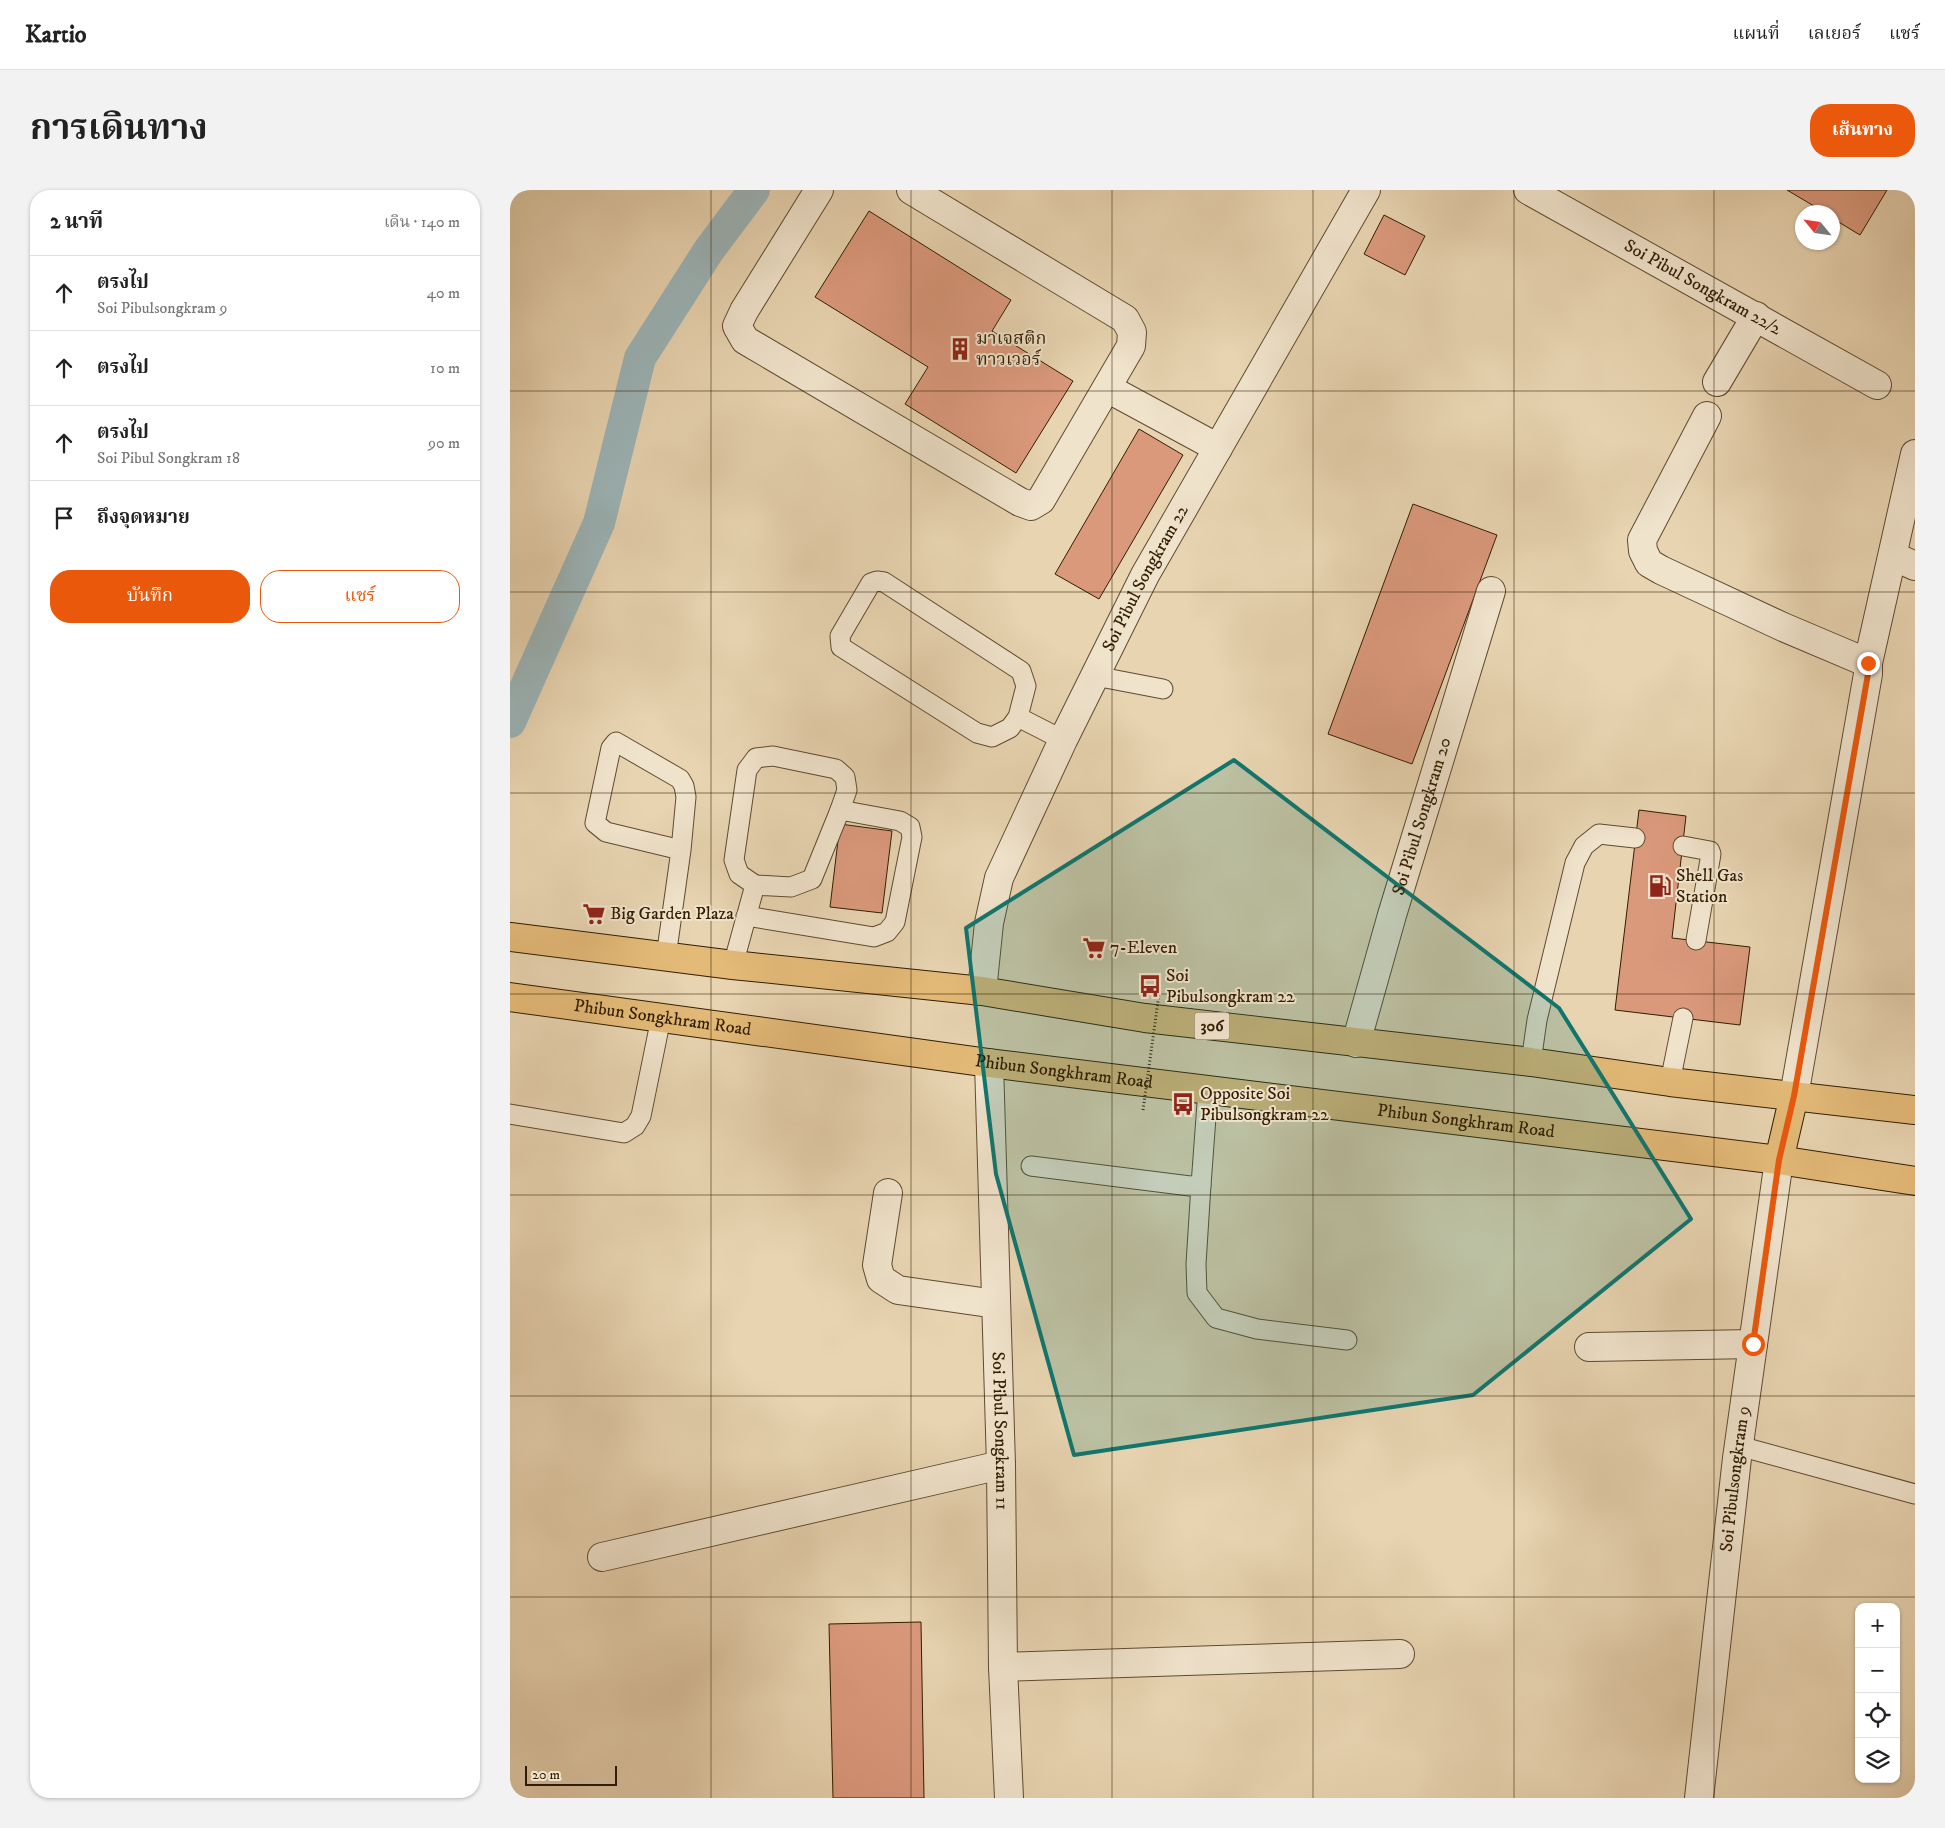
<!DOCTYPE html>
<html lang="th">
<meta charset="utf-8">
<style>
:root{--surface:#fff;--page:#f2f2f2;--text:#222;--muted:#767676;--line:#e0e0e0;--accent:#ea580c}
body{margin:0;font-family:"IM FELL DW Pica","Noto Serif Thai",serif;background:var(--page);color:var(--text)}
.controls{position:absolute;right:15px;bottom:15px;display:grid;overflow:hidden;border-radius:10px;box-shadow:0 1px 4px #0004}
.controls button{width:45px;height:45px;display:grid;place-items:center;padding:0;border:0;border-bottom:1px solid var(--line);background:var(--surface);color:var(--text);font:25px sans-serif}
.compass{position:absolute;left:1285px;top:15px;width:45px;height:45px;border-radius:50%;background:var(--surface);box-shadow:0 1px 4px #0004;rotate:299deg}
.scale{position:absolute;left:15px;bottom:12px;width:92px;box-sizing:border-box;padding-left:5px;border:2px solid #311d03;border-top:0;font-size:14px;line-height:18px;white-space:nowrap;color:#311d03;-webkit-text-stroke:4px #f0e3cc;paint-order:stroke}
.stop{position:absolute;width:15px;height:15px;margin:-11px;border:4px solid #ea580c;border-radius:50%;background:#fff}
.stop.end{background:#ea580c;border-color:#fff;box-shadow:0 1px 5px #0008}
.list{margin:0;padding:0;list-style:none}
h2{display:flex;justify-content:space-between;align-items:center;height:65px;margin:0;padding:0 20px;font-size:21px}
h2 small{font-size:16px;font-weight:400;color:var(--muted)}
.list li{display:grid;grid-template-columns:32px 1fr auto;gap:15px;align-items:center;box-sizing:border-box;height:75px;padding:0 20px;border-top:1px solid var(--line)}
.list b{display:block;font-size:19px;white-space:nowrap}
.list p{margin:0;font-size:16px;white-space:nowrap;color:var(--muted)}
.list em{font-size:16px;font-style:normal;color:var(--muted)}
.actions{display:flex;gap:10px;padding:15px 20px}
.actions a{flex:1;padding:11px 0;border:1px solid var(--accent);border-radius:20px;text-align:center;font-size:18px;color:var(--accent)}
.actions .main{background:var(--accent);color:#fff}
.icon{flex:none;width:28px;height:28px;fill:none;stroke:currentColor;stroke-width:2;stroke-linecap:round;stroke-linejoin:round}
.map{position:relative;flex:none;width:1405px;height:1608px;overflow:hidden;border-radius:20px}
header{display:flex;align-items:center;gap:30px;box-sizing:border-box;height:70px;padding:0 25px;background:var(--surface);border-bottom:1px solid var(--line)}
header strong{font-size:24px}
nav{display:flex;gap:28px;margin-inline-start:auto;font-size:18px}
.intro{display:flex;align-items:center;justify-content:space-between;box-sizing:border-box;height:120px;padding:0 30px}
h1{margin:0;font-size:35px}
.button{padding:12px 22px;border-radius:20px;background:var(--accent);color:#fff;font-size:18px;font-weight:700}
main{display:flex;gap:30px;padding:0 30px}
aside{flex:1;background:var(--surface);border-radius:20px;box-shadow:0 1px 4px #0004}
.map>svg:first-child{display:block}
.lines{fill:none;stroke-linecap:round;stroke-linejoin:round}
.canal{stroke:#9cb5b8;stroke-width:32}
.building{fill:#db997c;stroke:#311d03}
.service-casing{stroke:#5f4b2e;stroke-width:21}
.minor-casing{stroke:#5f4b2e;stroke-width:30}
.primary-casing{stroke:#311d03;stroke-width:30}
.service{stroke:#f0e3cc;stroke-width:19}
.minor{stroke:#f0e3cc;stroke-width:28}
.primary{stroke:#e4ba78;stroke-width:28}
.path-bridge{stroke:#311d03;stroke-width:3;stroke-dasharray:1 2.5;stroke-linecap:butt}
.route{stroke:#ea580c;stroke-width:6}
.marked{fill:#0f766e;fill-opacity:0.2;stroke:#0f766e;stroke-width:4;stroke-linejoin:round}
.grid{fill:none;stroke:#311d03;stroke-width:1;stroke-opacity:0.55}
.labels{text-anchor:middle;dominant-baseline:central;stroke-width:4;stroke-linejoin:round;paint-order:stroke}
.shield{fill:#f0e3cc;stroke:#6a583f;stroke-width:1}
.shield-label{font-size:16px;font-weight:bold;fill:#311d03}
.street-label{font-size:18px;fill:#311d03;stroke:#f0e3cc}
.poi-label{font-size:18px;fill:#311d03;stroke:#f0e3cc;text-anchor:start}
</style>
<header>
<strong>Kartio</strong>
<nav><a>แผนที่</a><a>เลเยอร์</a><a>แชร์</a></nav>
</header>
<div class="intro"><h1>การเดินทาง</h1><a class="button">เส้นทาง</a></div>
<main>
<aside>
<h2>2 นาที<small>เดิน · 140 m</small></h2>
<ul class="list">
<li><svg class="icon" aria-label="ahead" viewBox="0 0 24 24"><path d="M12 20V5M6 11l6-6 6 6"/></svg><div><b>ตรงไป</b><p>Soi Pibulsongkram 9</p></div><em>40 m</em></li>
<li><svg class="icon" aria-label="ahead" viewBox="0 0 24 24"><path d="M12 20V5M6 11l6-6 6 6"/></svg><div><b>ตรงไป</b></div><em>10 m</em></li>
<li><svg class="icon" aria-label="ahead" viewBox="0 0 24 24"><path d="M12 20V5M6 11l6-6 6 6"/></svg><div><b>ตรงไป</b><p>Soi Pibul Songkram 18</p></div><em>90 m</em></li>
<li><svg class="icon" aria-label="arrive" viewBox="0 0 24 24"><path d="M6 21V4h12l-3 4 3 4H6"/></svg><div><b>ถึงจุดหมาย</b></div></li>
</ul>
<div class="actions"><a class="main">บันทึก</a><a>แชร์</a></div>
</aside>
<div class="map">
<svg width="1405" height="1608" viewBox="0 0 1405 1608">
<rect width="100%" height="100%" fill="#e8d4b1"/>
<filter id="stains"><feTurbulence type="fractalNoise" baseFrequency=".004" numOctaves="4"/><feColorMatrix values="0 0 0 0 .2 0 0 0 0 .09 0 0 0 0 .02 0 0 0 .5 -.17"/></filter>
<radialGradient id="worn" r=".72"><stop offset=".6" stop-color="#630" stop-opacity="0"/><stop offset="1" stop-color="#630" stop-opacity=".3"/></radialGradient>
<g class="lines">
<polyline class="canal" points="0,532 89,333 130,168 199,60 244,0"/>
</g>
<g class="building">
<polygon points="1277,0 1377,0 1350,45 1322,28 1322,22 1314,22"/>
<polygon points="359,21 501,110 482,141 563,191 506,283 395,214 418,177 305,107"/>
<polygon points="874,25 915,46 895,85 854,64"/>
<polygon points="629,239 673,265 589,409 545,384"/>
<polygon points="903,314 987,345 902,574 818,544"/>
<polygon points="1129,620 1176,626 1162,748 1240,757 1230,835 1105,820"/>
<polygon points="330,634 382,641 372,723 320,717"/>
<polygon points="411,1432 414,1608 323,1608 319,1434"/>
</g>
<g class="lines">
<defs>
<g id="service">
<polyline points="585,486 653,499"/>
<polyline points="508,527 516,496 511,481 374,392 367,391 361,393 330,446 331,457 467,543 482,547 500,538 508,527 553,550"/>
<polyline points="1173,656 1200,661 1201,664 1186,750"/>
<polyline points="245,695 229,684 224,670 237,580 246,568 263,566 326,579 335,587 337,600 330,620"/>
<polyline points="156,767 171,660 176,607 174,596 170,589 106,552 101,558 85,633 96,642 171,660"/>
<polyline points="223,775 245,695 281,697 302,689 330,620 390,631 400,637 402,647 385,732 377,742 364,747 236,726"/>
<polyline points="1021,872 1027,830 1065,673 1074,656 1089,644 1125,648"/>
<polyline points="1160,892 1173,828"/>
<polyline points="0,924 114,943 125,936 131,926 151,828"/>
<polyline points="521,976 680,996 691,995 698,900"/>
<polyline points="691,995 686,1074 687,1103 706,1128 747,1139 837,1150"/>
<polyline points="1229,1256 1405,1304"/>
</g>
<g id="minor">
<polyline points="309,0 234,121 227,136 235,150 510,312 521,316 531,310 621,156 622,142 615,129 401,0"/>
<path id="s1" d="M1018,0L1367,195"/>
<polyline points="1207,192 1246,126"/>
<polyline points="597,198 708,258"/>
<polyline points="1197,226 1132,350 1133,361 1139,373 1151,380 1273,437 1358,473"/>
<polyline points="1383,366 1405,376"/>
<path id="s2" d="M472,801L479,733L489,688L553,550L635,385L856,0"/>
<path id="s3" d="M846,853L882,725L981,401"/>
<path id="s4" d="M479,873L491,1275L493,1477L499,1608"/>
<polyline points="1284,906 1358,484 1358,473 1405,264"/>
<polyline points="378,1003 367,1075 371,1089 388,1100 486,1114"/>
<polyline points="1079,1157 1243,1154"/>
<polyline points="92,1367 491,1275"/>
<polyline points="493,1477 890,1464"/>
<path id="s5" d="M1189,1608L1227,1268L1269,970"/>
</g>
<g id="primary">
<polyline points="0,747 223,775 472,801 635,828 1021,872 1160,892 1405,920"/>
<path id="s6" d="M0,807L479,873L1269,970L1405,991"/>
<polyline points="1269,970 1284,906"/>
</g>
</defs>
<use href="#service" class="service-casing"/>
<use href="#minor" class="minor-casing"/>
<use href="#primary" class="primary-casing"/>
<use href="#service" class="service"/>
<use href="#minor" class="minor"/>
<use href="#primary" class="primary"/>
<polyline class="path-bridge" points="633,920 649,804"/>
</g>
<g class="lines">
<polyline class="route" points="1243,1154 1269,970 1284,906 1358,484 1358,473"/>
</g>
<path class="marked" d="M724,570L1049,818L1181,1029L963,1205L564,1265L486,984L456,738Z"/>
<path class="grid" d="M201,0V1608M401,0V1608M602,0V1608M803,0V1608M1004,0V1608M1204,0V1608M0,201H1405M0,402H1405M0,603H1405M0,804H1405M0,1005H1405M0,1206H1405M0,1407H1405"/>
<defs>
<symbol id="building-bare" viewBox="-9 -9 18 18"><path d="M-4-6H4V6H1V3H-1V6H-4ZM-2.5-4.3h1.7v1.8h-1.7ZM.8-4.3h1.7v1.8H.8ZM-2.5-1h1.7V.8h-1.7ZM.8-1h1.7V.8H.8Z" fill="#8f2418" stroke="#f0e3cc" stroke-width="2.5" paint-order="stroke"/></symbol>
<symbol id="fuel-bare" viewBox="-9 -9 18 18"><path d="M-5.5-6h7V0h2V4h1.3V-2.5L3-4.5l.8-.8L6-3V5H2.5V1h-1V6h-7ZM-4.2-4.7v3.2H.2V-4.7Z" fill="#8f2418" stroke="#f0e3cc" stroke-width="2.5" paint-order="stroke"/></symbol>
<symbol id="supermarket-bare" viewBox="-9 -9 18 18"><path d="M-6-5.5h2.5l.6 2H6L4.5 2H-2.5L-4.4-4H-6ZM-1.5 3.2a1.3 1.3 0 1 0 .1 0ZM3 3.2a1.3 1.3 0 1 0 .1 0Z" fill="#8f2418" stroke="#f0e3cc" stroke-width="2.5" paint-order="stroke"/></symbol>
<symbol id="bus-bare" viewBox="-9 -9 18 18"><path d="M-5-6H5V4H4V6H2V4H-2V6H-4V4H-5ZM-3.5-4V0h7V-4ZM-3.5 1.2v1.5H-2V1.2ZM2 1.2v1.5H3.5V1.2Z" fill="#8f2418" stroke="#f0e3cc" stroke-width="2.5" paint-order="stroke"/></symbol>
</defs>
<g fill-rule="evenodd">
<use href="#building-bare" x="434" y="143" width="32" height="32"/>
<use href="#fuel-bare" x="1134" y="680" width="32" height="32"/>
<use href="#supermarket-bare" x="68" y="708" width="32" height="32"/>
<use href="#supermarket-bare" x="568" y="742" width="32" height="32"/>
<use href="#bus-bare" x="624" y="780" width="32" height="32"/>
<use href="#bus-bare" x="657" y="898" width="32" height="32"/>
</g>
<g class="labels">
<rect class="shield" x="684.5" y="822.5" width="35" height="27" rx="4"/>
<g class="shield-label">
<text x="702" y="836">306</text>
</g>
<g class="street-label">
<text stroke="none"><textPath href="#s1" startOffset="200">Soi Pibul Songkram 22/2</textPath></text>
<text stroke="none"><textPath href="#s2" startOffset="448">Soi Pibul Songkram 22</textPath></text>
<text stroke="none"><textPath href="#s3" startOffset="236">Soi Pibul Songkram 20</textPath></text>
<text stroke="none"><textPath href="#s6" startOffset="154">Phibun Songkhram Road</textPath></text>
<text stroke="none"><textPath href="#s6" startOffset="559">Phibun Songkhram Road</textPath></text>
<text stroke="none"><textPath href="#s6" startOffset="964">Phibun Songkhram Road</textPath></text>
<text stroke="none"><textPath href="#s4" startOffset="368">Soi Pibul Songkram 11</textPath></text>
<text stroke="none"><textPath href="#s5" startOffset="321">Soi Pibulsongkram 9</textPath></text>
</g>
<g class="poi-label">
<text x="466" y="149">มาเจสติก<tspan x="466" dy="21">ทาวเวอร์</tspan></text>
<text x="1166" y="686">Shell Gas<tspan x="1166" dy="21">Station</tspan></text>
<text x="100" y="724">Big Garden Plaza</text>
<text x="600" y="758">7-Eleven</text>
<text x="656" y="786">Soi<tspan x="656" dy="21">Pibulsongkram 22</tspan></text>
<text x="690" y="904">Opposite Soi<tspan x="690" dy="21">Pibulsongkram 22</tspan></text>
</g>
</g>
<rect width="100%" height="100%" filter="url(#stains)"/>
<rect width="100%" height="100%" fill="url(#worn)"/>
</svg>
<div class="controls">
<button>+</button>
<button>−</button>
<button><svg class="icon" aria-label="locate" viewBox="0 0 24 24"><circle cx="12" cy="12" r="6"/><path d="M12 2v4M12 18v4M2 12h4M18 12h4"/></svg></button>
<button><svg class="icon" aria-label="layers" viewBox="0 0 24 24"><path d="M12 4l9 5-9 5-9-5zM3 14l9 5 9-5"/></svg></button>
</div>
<svg class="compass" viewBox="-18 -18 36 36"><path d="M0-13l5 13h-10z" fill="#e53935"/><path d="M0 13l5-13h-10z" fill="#767676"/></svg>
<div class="scale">20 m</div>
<div class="stop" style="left:1243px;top:1154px"></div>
<div class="stop end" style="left:1358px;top:473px"></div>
</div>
</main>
